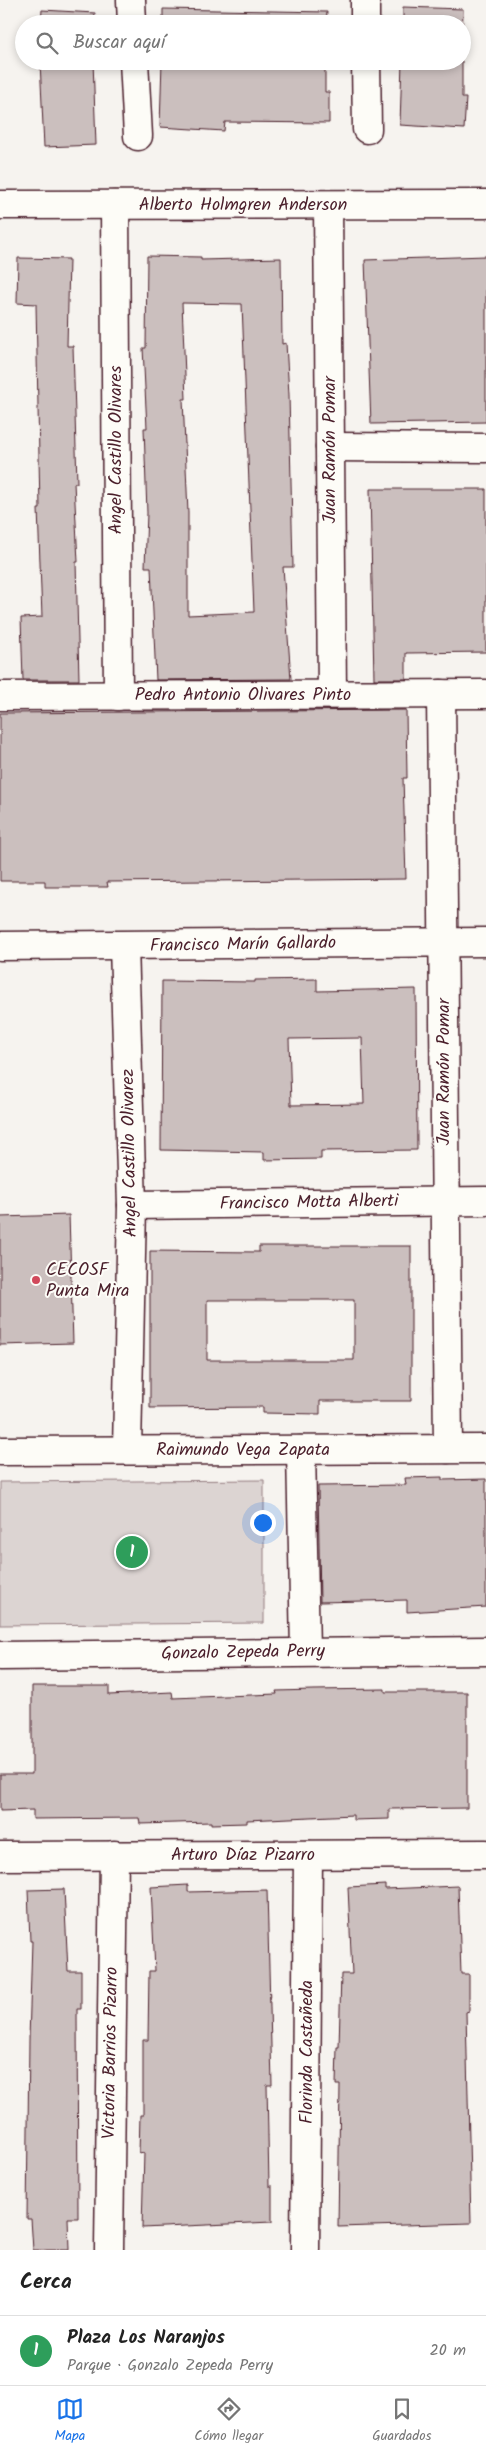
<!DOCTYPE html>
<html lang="es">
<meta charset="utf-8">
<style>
:root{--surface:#fff;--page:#f2f2f2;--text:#222;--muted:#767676;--line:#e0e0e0;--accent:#1a73e8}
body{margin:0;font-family:Kalam,sans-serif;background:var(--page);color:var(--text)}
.you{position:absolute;left:262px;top:1522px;width:18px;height:18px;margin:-12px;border:4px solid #fff;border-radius:50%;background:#1a73e8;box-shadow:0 0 0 8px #1a73e833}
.badge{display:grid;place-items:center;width:32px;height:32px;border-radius:50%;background:var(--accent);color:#fff;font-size:16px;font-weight:700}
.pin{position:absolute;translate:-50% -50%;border:2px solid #fff;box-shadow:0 1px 5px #0006}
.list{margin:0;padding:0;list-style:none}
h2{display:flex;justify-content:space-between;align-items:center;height:65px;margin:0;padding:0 20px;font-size:21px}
h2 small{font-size:16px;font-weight:400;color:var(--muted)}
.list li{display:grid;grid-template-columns:32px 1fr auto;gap:15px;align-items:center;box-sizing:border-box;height:70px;padding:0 20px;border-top:1px solid var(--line)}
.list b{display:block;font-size:19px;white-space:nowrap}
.list p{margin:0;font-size:16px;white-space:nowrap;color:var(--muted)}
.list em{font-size:16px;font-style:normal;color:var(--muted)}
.icon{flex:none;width:28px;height:28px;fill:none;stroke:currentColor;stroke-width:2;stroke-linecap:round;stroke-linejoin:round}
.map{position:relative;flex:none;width:486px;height:2250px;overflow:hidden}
.search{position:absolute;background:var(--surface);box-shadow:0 2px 8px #0003;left:15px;right:15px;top:15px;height:55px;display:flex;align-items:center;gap:12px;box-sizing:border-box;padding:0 18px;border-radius:28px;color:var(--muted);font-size:19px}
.sheet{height:135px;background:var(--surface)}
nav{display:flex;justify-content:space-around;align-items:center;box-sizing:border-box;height:70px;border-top:1px solid var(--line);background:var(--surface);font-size:14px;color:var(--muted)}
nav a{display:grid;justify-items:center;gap:2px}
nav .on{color:var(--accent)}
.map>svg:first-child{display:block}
.green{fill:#dcd4d2;stroke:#937a7e}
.building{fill:#cbbfbe;stroke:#4a1f2b;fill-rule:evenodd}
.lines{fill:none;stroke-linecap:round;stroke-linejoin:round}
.street-casing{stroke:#4a1f2b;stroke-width:31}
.street{stroke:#fdfcf7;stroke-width:28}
.poi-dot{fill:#d1495b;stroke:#fdfcf7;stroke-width:2}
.labels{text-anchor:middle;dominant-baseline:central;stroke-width:4;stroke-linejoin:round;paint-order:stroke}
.street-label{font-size:18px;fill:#4a1f2b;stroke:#fdfcf7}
.poi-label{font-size:18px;fill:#4a1f2b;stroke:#fdfcf7;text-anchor:start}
</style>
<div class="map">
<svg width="486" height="2250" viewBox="0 0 486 2250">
<rect width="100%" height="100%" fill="#f6f3ef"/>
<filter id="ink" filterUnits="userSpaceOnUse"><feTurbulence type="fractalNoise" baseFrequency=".02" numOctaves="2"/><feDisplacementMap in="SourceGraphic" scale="10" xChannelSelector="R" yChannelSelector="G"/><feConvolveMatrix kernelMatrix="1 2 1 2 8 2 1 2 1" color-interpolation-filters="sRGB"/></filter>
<g filter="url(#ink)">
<polygon class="green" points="264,1480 264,1623 0,1625 0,1482"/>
<g class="building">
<polygon points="403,7 463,9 462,52 462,24 403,24"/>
<polygon points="163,9 327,12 326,24 163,24"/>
<polygon points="42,10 95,13 94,24 41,24"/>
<polygon points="40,61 93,61 96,145 44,147"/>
<polygon points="162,61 325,61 325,92 329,92 329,123 225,122 224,131 160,127"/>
<polygon points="402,61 462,61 462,98 466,98 464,129 400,125"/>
<path d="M147,256L201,257V260L281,258L282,344L286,343L289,395L293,567H283L291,679L156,680L151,567H145L147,513L144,428H147L143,348H146ZM182,303L242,304L254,612L188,615V513L183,399H186Z"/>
<polygon points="486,256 486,422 371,424 365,260"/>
<polygon points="18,258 69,259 67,346 73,346 77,483 74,483 78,562 76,562 79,680 23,680 21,618 42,617 38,509 40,509 36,304 17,303"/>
<polygon points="370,489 486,489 486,652 406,653 406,679 374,679"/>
<polygon points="406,710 407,778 403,778 406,879 107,882 108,887 45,887 45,881 0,881 0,713"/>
<path d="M317,979V991L416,989L417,1150L321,1151V1159L264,1160V1152L161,1150L162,981L255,982V980ZM362,1038L364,1104L291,1105L289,1039Z"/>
<polygon points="69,1215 73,1343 0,1345 0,1217"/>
<path d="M259,1246H411V1401H320V1414L263,1413V1407L150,1408V1251L259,1252ZM207,1300H354V1360H207Z"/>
<polygon points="442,1477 442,1480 486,1479 486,1607 407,1612 407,1600 320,1602 318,1486 406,1485 405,1478"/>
<polygon points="32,1686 109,1686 109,1695 172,1692 173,1698 277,1694 276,1691 313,1690 385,1689 385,1692 467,1692 467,1808 389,1809 389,1819 353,1820 353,1815 247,1820 247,1823 211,1824 211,1822 140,1824 139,1818 33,1819 33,1810 0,1811 0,1774 32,1774"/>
<polygon points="188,1885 188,1892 267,1890 272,2085 267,2085 269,2186 272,2186 272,2222 142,2228 144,2153 139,2154 140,2115 143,2115 143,2040 148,2040 149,1971 155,1971 151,1887"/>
<polygon points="385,1885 385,1889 458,1886 461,1974 469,1974 469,2011 466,2012 471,2223 338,2227 340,2085 336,2085 337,2047 339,2047 341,1974 352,1974 348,1887"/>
<polygon points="64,1889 68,1971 81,1971 81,2009 77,2009 78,2218 68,2218 69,2250 33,2250 31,2219 27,2219 29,2040 32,1941 30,1941 28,1890"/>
</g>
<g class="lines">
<defs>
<g id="street">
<polyline points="131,0 132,24"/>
<polyline points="365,0 365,24"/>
<polyline points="134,61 138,136"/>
<polyline points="366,61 367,129"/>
<polyline points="0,205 486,204"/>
<polyline points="115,205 118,696"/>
<polyline points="328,205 332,694"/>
<polyline points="330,447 486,448"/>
<polyline points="441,694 448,1449"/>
<polyline points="0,696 486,694"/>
<polyline points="0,946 486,942"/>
<polyline points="124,946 132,1205 127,1450"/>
<polyline points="132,1205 486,1201"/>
<polyline points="301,1450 305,1651"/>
<polyline points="0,1451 486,1449"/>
<polyline points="0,1656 486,1651"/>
<polyline points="0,1856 486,1854"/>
<polyline points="109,2250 114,1855"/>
<polyline points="305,2250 308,1855"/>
</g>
</defs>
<use href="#street" class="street-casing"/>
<use href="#street" class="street"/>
</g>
</g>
<circle class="poi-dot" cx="36" cy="1280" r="5"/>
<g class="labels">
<g class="street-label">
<text x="243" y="205">Alberto Holmgren Anderson</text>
<text transform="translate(116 450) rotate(-90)">Angel Castillo Olivares</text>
<text transform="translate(330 450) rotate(-90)">Juan Ramón Pomar</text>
<text x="243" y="695">Pedro Antonio Olivares Pinto</text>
<text transform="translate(243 945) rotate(-1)">Francisco Marín Gallardo</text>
<text transform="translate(444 1072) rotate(-90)">Juan Ramón Pomar</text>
<text transform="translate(130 1153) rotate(-91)">Angel Castillo Olivarez</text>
<text transform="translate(309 1203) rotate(-1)">Francisco Motta Alberti</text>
<text x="243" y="1450">Raimundo Vega Zapata</text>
<text transform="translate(243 1653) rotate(-1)">Gonzalo Zepeda Perry</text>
<text x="243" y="1855">Arturo Díaz Pizarro</text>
<text transform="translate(307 2052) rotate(-90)">Florinda Castañeda</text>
<text transform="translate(111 2053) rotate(-89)">Victoria Barrios Pizarro</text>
</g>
<g class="poi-label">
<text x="46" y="1270">CECOSF<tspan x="46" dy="21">Punta Mira</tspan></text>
</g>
</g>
</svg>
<div class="you"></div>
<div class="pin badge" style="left:132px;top:1552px;background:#2e9e5b">1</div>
<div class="search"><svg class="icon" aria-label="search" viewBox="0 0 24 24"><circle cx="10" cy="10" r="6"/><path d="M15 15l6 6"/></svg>Buscar aquí</div>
</div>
<section class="sheet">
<h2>Cerca<small></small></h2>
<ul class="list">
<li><span class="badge" style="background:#2e9e5b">1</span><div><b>Plaza Los Naranjos</b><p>Parque · Gonzalo Zepeda Perry</p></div><em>20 m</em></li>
</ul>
</section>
<nav>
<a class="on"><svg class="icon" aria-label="map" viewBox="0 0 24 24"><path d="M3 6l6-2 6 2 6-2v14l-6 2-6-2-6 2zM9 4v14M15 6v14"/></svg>Mapa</a>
<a><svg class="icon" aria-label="directions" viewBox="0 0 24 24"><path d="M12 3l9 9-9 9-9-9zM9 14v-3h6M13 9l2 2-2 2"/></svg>Cómo llegar</a>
<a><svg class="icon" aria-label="saved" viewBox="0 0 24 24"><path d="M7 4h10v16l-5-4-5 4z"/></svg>Guardados</a>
</nav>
